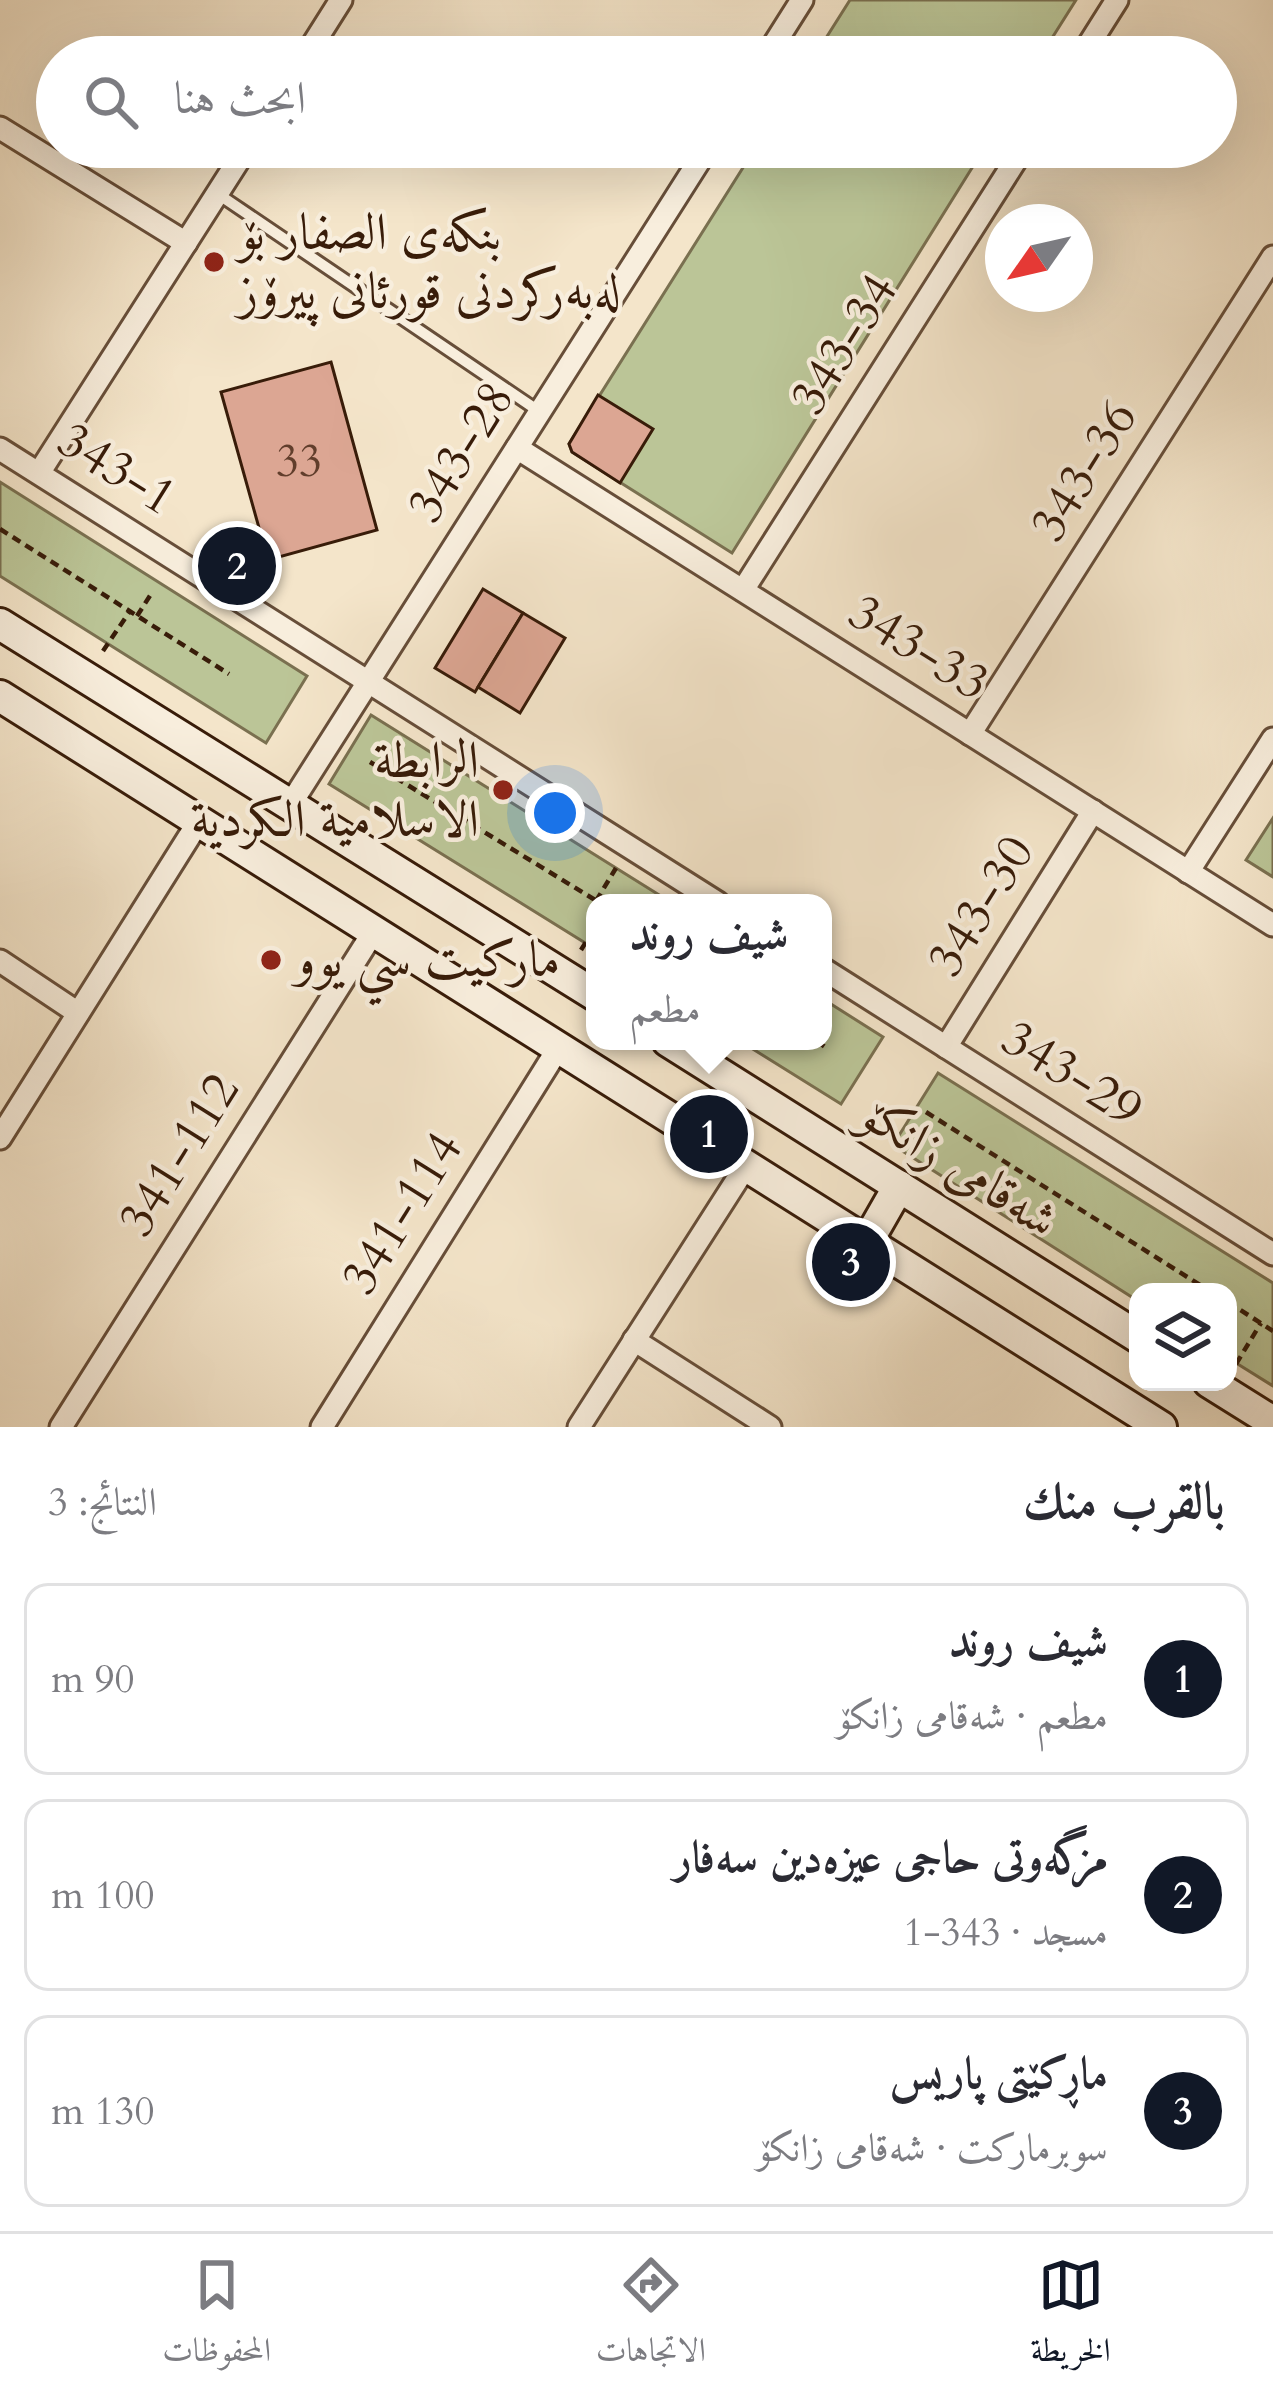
<!DOCTYPE html>
<html lang="ar">
<meta charset="utf-8">
<style>
:root{--surface:#fff;--page:#f7f7f7;--text:#2b2b33;--muted:#7c7c81;--line:#e1e1e2;--accent:#111827}
body{margin:0;font-family:Cardo,Amiri,serif;background:var(--page);color:var(--text);direction:rtl}
.controls{position:absolute;right:36px;bottom:36px;display:grid;overflow:hidden;border-radius:24px;box-shadow:0 12px 48px #0002}
.controls button{width:108px;height:108px;display:grid;place-items:center;padding:0;border:0;border-bottom:3px solid var(--line);background:var(--surface);color:var(--text);font:60px sans-serif}
.compass{position:absolute;left:985px;top:204px;width:108px;height:108px;border-radius:50%;background:var(--surface);box-shadow:0 12px 48px #0002;rotate:236deg}
.you{position:absolute;left:555px;top:813px;width:42px;height:42px;margin:-30px;border:9px solid #fff;border-radius:50%;background:#1a73e8;box-shadow:0 0 0 18px #1a73e833}
.badge{display:grid;place-items:center;width:78px;height:78px;border-radius:50%;background:var(--accent);color:#fff;font-size:39px;font-weight:700}
.pin{position:absolute;translate:-50% -50%;border:6px solid #fff;box-shadow:0 3px 12px #0006}
.popup{position:absolute;left:586px;top:894px;width:246px;height:156px;box-sizing:border-box;display:grid;place-content:center;border-radius:24px;background:var(--surface);filter:drop-shadow(0 3px 9px #0005);font-size:39px;white-space:nowrap;color:var(--muted)}
.popup b{font-size:45px;color:var(--text)}
.popup::after{content:'';position:absolute;left:50%;top:100%;margin-left:-24px;border:24px solid transparent;border-top-color:var(--surface)}
.list{margin:0;padding:0;list-style:none}
h2{display:flex;justify-content:space-between;align-items:center;height:156px;margin:0;padding:0 48px;font-size:51px}
h2 small{font-size:39px;font-weight:400;color:var(--muted)}
.list li{display:grid;grid-template-columns:78px 1fr auto;gap:36px;align-items:center;box-sizing:border-box;height:192px;margin:0 24px 24px;padding:0 24px;border:3px solid var(--line);border-radius:24px}
.list b{display:block;font-size:45px;white-space:nowrap}
.list p{margin:0;font-size:39px;white-space:nowrap;color:var(--muted)}
.list em{font-size:39px;font-style:normal;color:var(--muted)}
.icon{flex:none;width:66px;height:66px;fill:none;stroke:currentColor;stroke-width:2;stroke-linecap:round;stroke-linejoin:round}
.map{position:relative;flex:none;width:1273px;height:1427px;overflow:hidden;direction:ltr}
.search{position:absolute;background:var(--surface);box-shadow:0 12px 48px #0002;left:36px;right:36px;top:36px;height:132px;display:flex;align-items:center;gap:30px;box-sizing:border-box;padding:0 42px;border-radius:66px;color:var(--muted);font-size:45px}
.sheet{height:804px;background:var(--surface)}
nav{display:flex;justify-content:space-around;align-items:center;box-sizing:border-box;height:168px;border-top:3px solid var(--line);background:var(--surface);font-size:33px;color:var(--muted)}
nav a{display:grid;justify-items:center;gap:6px}
nav .on{color:var(--accent)}
.map>svg:first-child{display:block}
.green{fill:#bbc597;stroke:#7a7050;stroke-width:3}
.building{fill:#dca693;stroke:#381c09;stroke-width:3}
.lines{fill:none;stroke-linecap:round;stroke-linejoin:round}
.lane-casing{stroke:#674e39;stroke-width:16}
.street-casing{stroke:#674e39;stroke-width:27}
.secondary-casing{stroke:#381c09;stroke-width:36}
.path{stroke:#381c09;stroke-width:4.5;stroke-dasharray:9 6;stroke-linecap:butt}
.lane{stroke:#f8eedd;stroke-width:10}
.street{stroke:#f8eedd;stroke-width:21}
.secondary{stroke:#f8eedd;stroke-width:30}
.poi-dot{fill:#8f2418;stroke:#f8eedd;stroke-width:4.5}
.labels{text-anchor:middle;dominant-baseline:central;stroke-width:9;stroke-linejoin:round;paint-order:stroke}
.number-label{font-size:45px;fill:#613e2c}
.poi-label{font-size:51px;fill:#381c09;stroke:#f8eedd;text-anchor:start}
.street-label{font-size:51px;fill:#381c09;stroke:#f8eedd}
</style>
<div class="map">
<svg width="1273" height="1427" viewBox="0 0 1273 1427">
<rect width="100%" height="100%" fill="#f4e5ca"/>
<filter id="stains"><feTurbulence type="fractalNoise" baseFrequency=".00167" numOctaves="4"/><feColorMatrix values="0 0 0 0 .2 0 0 0 0 .09 0 0 0 0 .02 0 0 0 .5 -.17"/></filter>
<radialGradient id="worn" r=".72"><stop offset=".6" stop-color="#630" stop-opacity="0"/><stop offset="1" stop-color="#630" stop-opacity=".3"/></radialGradient>
<g class="green">
<polygon points="850,0 1076,0 1040,57 814,57"/>
<polygon points="756,147 985,147 732,553 572,452 569,444"/>
<polygon points="0,482 307,676 266,743 0,576"/>
<polygon points="371,715 672,903 595,903 595,949 329,784"/>
<polygon points="1273,818 1273,877 1246,860"/>
<polygon points="823,999 883,1037 841,1104 740,1041 823,1041"/>
<polygon points="938,1073 1273,1283 1273,1386 1228,1358 1228,1292 1138,1292 1138,1301 893,1145"/>
</g>
<g class="building">
<polygon points="331,362 377,530 268,560 221,392"/>
<polygon points="598,395 653,429 620,483 572,452 569,444"/>
<polygon points="483,589 523,613 475,692 435,668"/>
<polygon points="523,613 565,638 520,713 478,687"/>
</g>
<g class="lines">
<defs>
<polyline id="lane" points="218,194 540,412"/>
<g id="street">
<polyline points="305,57 341,0"/>
<polyline points="766,57 802,0"/>
<polyline points="1081,57 1117,0"/>
<polyline points="0,128 186,243"/>
<polyline points="517,448 1273,925"/>
<polyline points="0,449 718,903"/>
<polyline points="39,473 247,147"/>
<polyline points="743,590 1024,147"/>
<polyline points="970,734 1273,257"/>
<polyline points="290,805 708,147"/>
<polyline points="1188,872 1273,739"/>
<polyline points="0,961 78,1013"/>
<polyline points="823,969 1273,1254"/>
<polyline points="946,1047 1093,811"/>
<polyline points="0,1138 199,821"/>
<polyline points="634,1340 770,1427"/>
<polyline points="61,1427 374,931"/>
<polyline points="322,1427 559,1047"/>
<polyline points="579,1427 746,1166"/>
</g>
<g id="secondary">
<polyline points="0,624 595,995"/>
<polyline points="0,696 1161,1427"/>
<polyline points="668,1041 1138,1337"/>
<polyline points="867,1242 899,1186"/>
<polyline points="1209,1382 1273,1422"/>
</g>
</defs>
<use href="#lane" class="lane-casing"/>
<use href="#street" class="street-casing"/>
<use href="#secondary" class="secondary-casing"/>
<g class="path">
<polyline points="0,529 229,674"/>
<polyline points="137,616 153,591"/>
<polyline points="103,651 130,611"/>
<polyline points="370,762 600,903"/>
<polyline points="596,901 616,868"/>
<polyline points="581,950 595,927"/>
<polyline points="817,1041 825,1047"/>
<polyline points="926,1112 1211,1292"/>
<polyline points="1228,1302 1273,1331"/>
<polyline points="1236,1364 1261,1323"/>
</g>
<use href="#lane" class="lane"/>
<use href="#street" class="street"/>
<use href="#secondary" class="secondary"/>
</g>
<g class="poi-dot">
<circle cx="214" cy="262" r="12"/>
<circle cx="503" cy="790" r="12"/>
<circle cx="271" cy="960" r="12"/>
</g>
<g class="labels">
<g class="number-label">
<text x="299" y="461">33</text>
</g>
<g class="poi-label">
<text x="238" y="233">بنکەی الصفار بۆ<tspan x="238" dy="59">لەبەرکردنی قورئانی پیرۆز</tspan></text>
<text x="479" y="761" text-anchor="end">الرابطة<tspan x="479" dy="59">الاسلامية الكردية</tspan></text>
<text x="295" y="960">ماركيت سي يوو</text>
</g>
<g class="street-label">
<text transform="translate(844 344) rotate(-58)">343-34</text>
<text transform="translate(461 452) rotate(-58)">343-28</text>
<text transform="translate(117 469) rotate(32)">343-1</text>
<text transform="translate(1084 471) rotate(-58)">343-36</text>
<text transform="translate(919 648) rotate(32)">343-33</text>
<text transform="translate(981 906) rotate(-58)">343-30</text>
<text transform="translate(1072 1074) rotate(32)">343-29</text>
<text transform="translate(179 1155) rotate(-58)">341-112</text>
<text transform="translate(959 1167) rotate(32)">شەقامی زانکۆ</text>
<text transform="translate(402 1213) rotate(-58)">341-114</text>
</g>
</g>
<rect width="100%" height="100%" filter="url(#stains)"/>
<rect width="100%" height="100%" fill="url(#worn)"/>
</svg>
<div class="controls">
<button><svg class="icon" aria-label="layers" viewBox="0 0 24 24"><path d="M12 4l9 5-9 5-9-5zM3 14l9 5 9-5"/></svg></button>
</div>
<svg class="compass" viewBox="-18 -18 36 36"><path d="M0-13l5 13h-10z" fill="#e53935"/><path d="M0 13l5-13h-10z" fill="#7c7c81"/></svg>
<div class="you"></div>
<div class="pin badge" style="left:709px;top:1134px">1</div>
<div class="popup"><b>شیف روند</b>مطعم</div>
<div class="pin badge" style="left:237px;top:566px">2</div>
<div class="pin badge" style="left:851px;top:1262px">3</div>
<div class="search"><svg class="icon" aria-label="search" viewBox="0 0 24 24"><circle cx="10" cy="10" r="6"/><path d="M15 15l6 6"/></svg>ابحث هنا</div>
</div>
<section class="sheet">
<h2>بالقرب منك<small>النتائج: 3</small></h2>
<ul class="list">
<li><span class="badge">1</span><div><b>شیف روند</b><p>مطعم · شەقامی زانکۆ</p></div><em>90 m</em></li>
<li><span class="badge">2</span><div><b>مزگەوتی حاجی عیزەدین سەفار</b><p>مسجد · 343-1</p></div><em>100 m</em></li>
<li><span class="badge">3</span><div><b>ماڕکێتی پاریس</b><p>سوبرماركت · شەقامی زانکۆ</p></div><em>130 m</em></li>
</ul>
</section>
<nav>
<a class="on"><svg class="icon" aria-label="map" viewBox="0 0 24 24"><path d="M3 6l6-2 6 2 6-2v14l-6 2-6-2-6 2zM9 4v14M15 6v14"/></svg>الخريطة</a>
<a><svg class="icon" aria-label="directions" viewBox="0 0 24 24"><path d="M12 3l9 9-9 9-9-9zM9 14v-3h6M13 9l2 2-2 2"/></svg>الاتجاهات</a>
<a><svg class="icon" aria-label="saved" viewBox="0 0 24 24"><path d="M7 4h10v16l-5-4-5 4z"/></svg>المحفوظات</a>
</nav>
